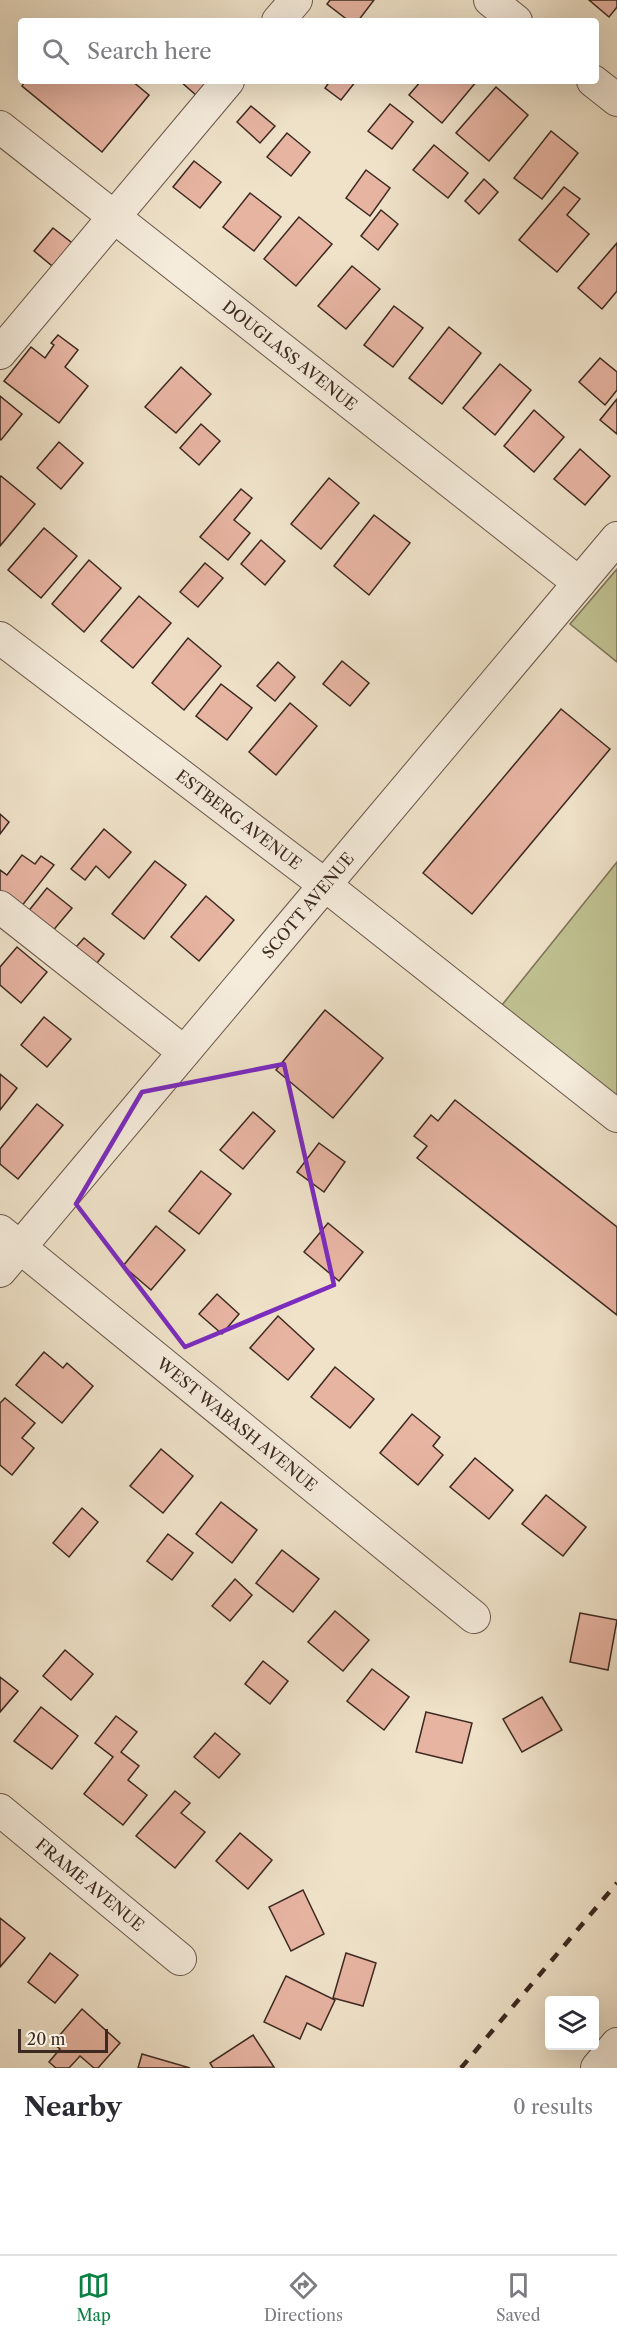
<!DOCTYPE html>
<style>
:root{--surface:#fff;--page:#f7f7f7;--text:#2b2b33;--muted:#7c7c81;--line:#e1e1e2;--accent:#0b8043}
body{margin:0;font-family:"Libre Caslon Text",serif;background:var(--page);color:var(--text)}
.controls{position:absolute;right:18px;bottom:18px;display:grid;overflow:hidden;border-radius:6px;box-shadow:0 6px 24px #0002}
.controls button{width:54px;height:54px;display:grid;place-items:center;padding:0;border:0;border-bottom:2px solid var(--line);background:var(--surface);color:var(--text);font:30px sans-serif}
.scale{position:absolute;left:18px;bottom:15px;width:90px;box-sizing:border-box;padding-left:6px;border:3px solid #3d2921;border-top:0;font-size:16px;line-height:21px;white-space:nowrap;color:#3d2921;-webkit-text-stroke:4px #f5ecdc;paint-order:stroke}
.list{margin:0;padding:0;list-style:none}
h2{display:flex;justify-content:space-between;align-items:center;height:78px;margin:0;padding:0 24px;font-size:26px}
h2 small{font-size:20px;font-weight:400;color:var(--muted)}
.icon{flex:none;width:33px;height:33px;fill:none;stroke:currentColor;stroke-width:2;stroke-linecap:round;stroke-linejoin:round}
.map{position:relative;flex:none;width:617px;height:2068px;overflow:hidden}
.search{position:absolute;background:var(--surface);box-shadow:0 6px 24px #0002;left:18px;right:18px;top:18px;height:66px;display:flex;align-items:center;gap:15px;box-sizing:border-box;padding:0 21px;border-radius:6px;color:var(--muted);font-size:22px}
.sheet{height:186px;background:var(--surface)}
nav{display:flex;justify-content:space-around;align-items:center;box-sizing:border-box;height:84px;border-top:2px solid var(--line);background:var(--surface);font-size:16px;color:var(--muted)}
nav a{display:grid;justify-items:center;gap:3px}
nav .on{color:var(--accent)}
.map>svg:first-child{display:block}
.green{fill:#c0c191;stroke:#7e7559;stroke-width:1.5}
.building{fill:#e7b4a2;stroke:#3d2921;stroke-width:1.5}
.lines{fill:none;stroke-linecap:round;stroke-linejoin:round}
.minor-casing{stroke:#6a574b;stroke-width:34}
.minor{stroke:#f5ecdc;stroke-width:32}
.rail{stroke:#3d2921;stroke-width:4.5;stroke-dasharray:10 10;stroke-linecap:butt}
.marked{fill:none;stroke:#7b2cbf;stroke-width:4.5;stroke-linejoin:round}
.labels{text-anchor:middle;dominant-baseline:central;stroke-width:4.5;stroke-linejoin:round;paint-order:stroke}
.street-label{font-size:16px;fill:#3d2921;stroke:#f5ecdc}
</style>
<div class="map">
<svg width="617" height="2068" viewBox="0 0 617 2068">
<rect width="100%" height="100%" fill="#efe2c9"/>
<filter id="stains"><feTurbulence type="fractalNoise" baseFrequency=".00333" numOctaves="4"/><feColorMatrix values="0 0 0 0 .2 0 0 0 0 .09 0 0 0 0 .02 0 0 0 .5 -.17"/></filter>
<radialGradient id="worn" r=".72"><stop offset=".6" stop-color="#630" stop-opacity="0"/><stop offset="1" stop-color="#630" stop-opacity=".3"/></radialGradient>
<g class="green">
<polygon points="617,569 617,662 570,624"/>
<polygon points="617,862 617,1096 502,1005"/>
</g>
<g class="building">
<polygon points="330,0 374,0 358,21 349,21 327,4"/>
<polygon points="589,0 617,0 617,7 609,17"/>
<polygon points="25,81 132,81 149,95 102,152 22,86"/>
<polygon points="180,81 210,81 197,96"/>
<polygon points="330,81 356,81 341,100 325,88"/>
<polygon points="421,81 477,81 442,123 409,95"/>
<polygon points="496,87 528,115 489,161 456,133"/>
<polygon points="390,104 413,122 392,149 368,131"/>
<polygon points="251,106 275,126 260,143 237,122"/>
<polygon points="551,131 578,153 542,199 514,178"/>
<polygon points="287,133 310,152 291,176 267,157"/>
<polygon points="434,145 468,173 448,198 413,170"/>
<polygon points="194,161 221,182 200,208 173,187"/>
<polygon points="366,170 390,188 370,216 346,198"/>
<polygon points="484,179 498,192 479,214 465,201"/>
<polygon points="564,187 580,199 567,215 589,234 557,272 519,240"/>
<polygon points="250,193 281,217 254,251 223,227"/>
<polygon points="381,210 398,224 378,250 361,236"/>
<polygon points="299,217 332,244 296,286 264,259"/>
<polygon points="53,228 76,246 57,270 34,251"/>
<polygon points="617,243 617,291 602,309 578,288"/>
<polygon points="352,266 380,289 346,329 318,306"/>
<polygon points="394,306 423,328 393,367 364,345"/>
<polygon points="449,327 481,353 442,404 409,378"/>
<polygon points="58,335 78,350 65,367 88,386 59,423 4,381 31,347 45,358 54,345 51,343"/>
<polygon points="600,358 617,372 617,390 605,405 579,382"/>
<polygon points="500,364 531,390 495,435 463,408"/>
<polygon points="181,367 211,394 176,433 145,407"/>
<polygon points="0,396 22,414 1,440 0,439"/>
<polygon points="617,399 617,434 600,420"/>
<polygon points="534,410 564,437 534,472 504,446"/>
<polygon points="201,424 220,441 199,465 180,448"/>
<polygon points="59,442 83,463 61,489 37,468"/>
<polygon points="580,449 610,476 585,505 554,479"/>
<polygon points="1,476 35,504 0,546 0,478"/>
<polygon points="329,478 359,503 321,549 291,524"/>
<polygon points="241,489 252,498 234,520 250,533 228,560 200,537"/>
<polygon points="374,515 410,543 369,595 334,566"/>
<polygon points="44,528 77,556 41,598 8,570"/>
<polygon points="261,540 285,561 265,585 241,564"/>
<polygon points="89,560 121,588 84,632 52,604"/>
<polygon points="205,563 223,578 198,607 180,592"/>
<polygon points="139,596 171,623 133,668 101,641"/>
<polygon points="188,638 221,666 184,710 152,683"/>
<polygon points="342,661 369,683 350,706 323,684"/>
<polygon points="278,662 295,677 275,701 257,686"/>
<polygon points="221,684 252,708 227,740 196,716"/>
<polygon points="290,703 317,726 276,775 249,752"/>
<polygon points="561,709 610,749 472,914 423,873"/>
<polygon points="0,814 9,822 0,834"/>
<polygon points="104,829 131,852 109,878 96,866 85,880 71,869"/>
<polygon points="22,855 35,864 41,856 54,865 21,907 0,891 0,870 7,875"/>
<polygon points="155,861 186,885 144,939 112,914"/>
<polygon points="47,888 72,908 51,933 27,913"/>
<polygon points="206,896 234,920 199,961 171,937"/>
<polygon points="84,938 104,954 90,972 69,955"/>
<polygon points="17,947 47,972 21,1003 0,985 0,967"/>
<polygon points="325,1010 383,1058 333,1118 276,1070"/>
<polygon points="44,1017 71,1039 47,1067 21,1045"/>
<polygon points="0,1074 17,1088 0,1110"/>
<polygon points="455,1100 617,1227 617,1315 417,1158 427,1146 414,1136 431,1115 438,1121"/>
<polygon points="37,1104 63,1125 18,1179 0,1164 0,1149"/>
<polygon points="253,1112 275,1131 243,1169 220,1150"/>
<polygon points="319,1143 345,1162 324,1192 297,1172"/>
<polygon points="201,1171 231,1194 199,1234 169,1211"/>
<polygon points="328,1223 363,1252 339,1281 304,1252"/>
<polygon points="156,1226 185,1250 151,1290 123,1266"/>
<polygon points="217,1294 239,1314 222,1334 199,1314"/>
<polygon points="278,1316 314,1349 288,1380 250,1348"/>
<polygon points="44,1352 63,1368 67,1363 93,1386 62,1423 16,1385"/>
<polygon points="335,1367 374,1399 350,1428 311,1397"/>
<polygon points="5,1398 35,1423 22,1438 34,1448 12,1475 0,1465 0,1403"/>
<polygon points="412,1414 440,1437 433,1446 443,1455 418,1485 380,1453"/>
<polygon points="161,1449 193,1476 163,1513 130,1486"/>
<polygon points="475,1458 513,1490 489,1519 450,1487"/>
<polygon points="546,1495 586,1527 563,1556 522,1524"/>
<polygon points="221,1502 257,1530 232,1563 196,1534"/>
<polygon points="82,1508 98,1522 69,1557 53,1543"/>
<polygon points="168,1534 193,1553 172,1580 147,1561"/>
<polygon points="282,1550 319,1579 293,1612 256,1583"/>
<polygon points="235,1579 252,1595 230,1621 212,1606"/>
<polygon points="335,1611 369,1640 343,1671 308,1642"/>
<polygon points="580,1613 617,1620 608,1670 570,1662"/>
<polygon points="65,1650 93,1674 71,1700 43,1676"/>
<polygon points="263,1661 288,1681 270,1704 245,1684"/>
<polygon points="372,1669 409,1697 384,1730 347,1701"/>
<polygon points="0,1677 18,1691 0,1712"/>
<polygon points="542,1697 562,1730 522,1752 503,1719"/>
<polygon points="41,1707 78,1736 52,1769 14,1741"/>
<polygon points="426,1712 472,1723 462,1763 416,1752"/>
<polygon points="116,1716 137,1732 121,1752 139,1766 128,1780 147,1795 123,1825 84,1794 113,1757 95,1743"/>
<polygon points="215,1733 240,1754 219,1778 194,1757"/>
<polygon points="175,1791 190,1803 181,1813 205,1832 175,1868 136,1836"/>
<polygon points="240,1833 272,1860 248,1889 216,1861"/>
<polygon points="303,1890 324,1934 291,1951 269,1907"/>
<polygon points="0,1918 25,1938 0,1967"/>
<polygon points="50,1953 78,1975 55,2003 28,1982"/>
<polygon points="346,1953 376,1963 363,2006 333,1998"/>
<polygon points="286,1976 335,2000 321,2030 307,2023 300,2039 264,2022"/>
<polygon points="82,2009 120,2043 98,2068 94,2068 80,2056 69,2068 56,2068 49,2062 60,2049 53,2043"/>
<polygon points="253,2035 274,2067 213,2068 210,2063"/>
<polygon points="142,2054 190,2068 138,2068"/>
</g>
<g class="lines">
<defs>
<g id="minor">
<polyline points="490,0 516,21"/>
<polyline points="278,21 296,0"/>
<polyline points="593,81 617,100"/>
<path id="s1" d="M0,127L579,583"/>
<polyline points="0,353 228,81"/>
<path id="s2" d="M0,638L325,885L617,1116"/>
<polyline points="0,907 184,1052"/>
<path id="s3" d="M0,1231L474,1617"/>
<path id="s4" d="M0,1271L617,538"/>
<path id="s5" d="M0,1810L180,1959"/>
<polyline points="597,2068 617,2044"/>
</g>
</defs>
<use href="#minor" class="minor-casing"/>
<use href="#minor" class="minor"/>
<polyline class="rail" points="461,2068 617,1883"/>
</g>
<path class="marked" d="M284,1064L334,1285L185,1347L76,1204L142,1092Z"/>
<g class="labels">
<g class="street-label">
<text stroke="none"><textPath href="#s1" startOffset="369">DOUGLASS AVENUE</textPath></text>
<text stroke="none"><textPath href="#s2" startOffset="300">ESTBERG AVENUE</textPath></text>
<text stroke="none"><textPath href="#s4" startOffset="478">SCOTT AVENUE</textPath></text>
<text stroke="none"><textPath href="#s3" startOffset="306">WEST WABASH AVENUE</textPath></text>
<text stroke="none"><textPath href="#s5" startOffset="117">FRAME AVENUE</textPath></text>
</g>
</g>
<rect width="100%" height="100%" filter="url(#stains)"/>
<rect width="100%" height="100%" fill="url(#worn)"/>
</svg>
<div class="controls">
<button><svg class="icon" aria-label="layers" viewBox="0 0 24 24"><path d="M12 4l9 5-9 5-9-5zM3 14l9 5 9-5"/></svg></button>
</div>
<div class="scale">20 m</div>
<div class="search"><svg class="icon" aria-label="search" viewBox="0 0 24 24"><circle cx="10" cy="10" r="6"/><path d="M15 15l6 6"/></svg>Search here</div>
</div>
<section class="sheet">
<h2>Nearby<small>0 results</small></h2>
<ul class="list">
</ul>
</section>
<nav>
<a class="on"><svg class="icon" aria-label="map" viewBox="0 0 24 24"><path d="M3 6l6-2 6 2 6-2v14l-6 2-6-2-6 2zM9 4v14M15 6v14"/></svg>Map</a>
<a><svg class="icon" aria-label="directions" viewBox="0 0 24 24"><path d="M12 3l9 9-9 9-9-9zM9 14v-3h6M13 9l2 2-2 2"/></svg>Directions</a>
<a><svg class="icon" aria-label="saved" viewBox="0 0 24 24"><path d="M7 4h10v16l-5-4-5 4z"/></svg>Saved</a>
</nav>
